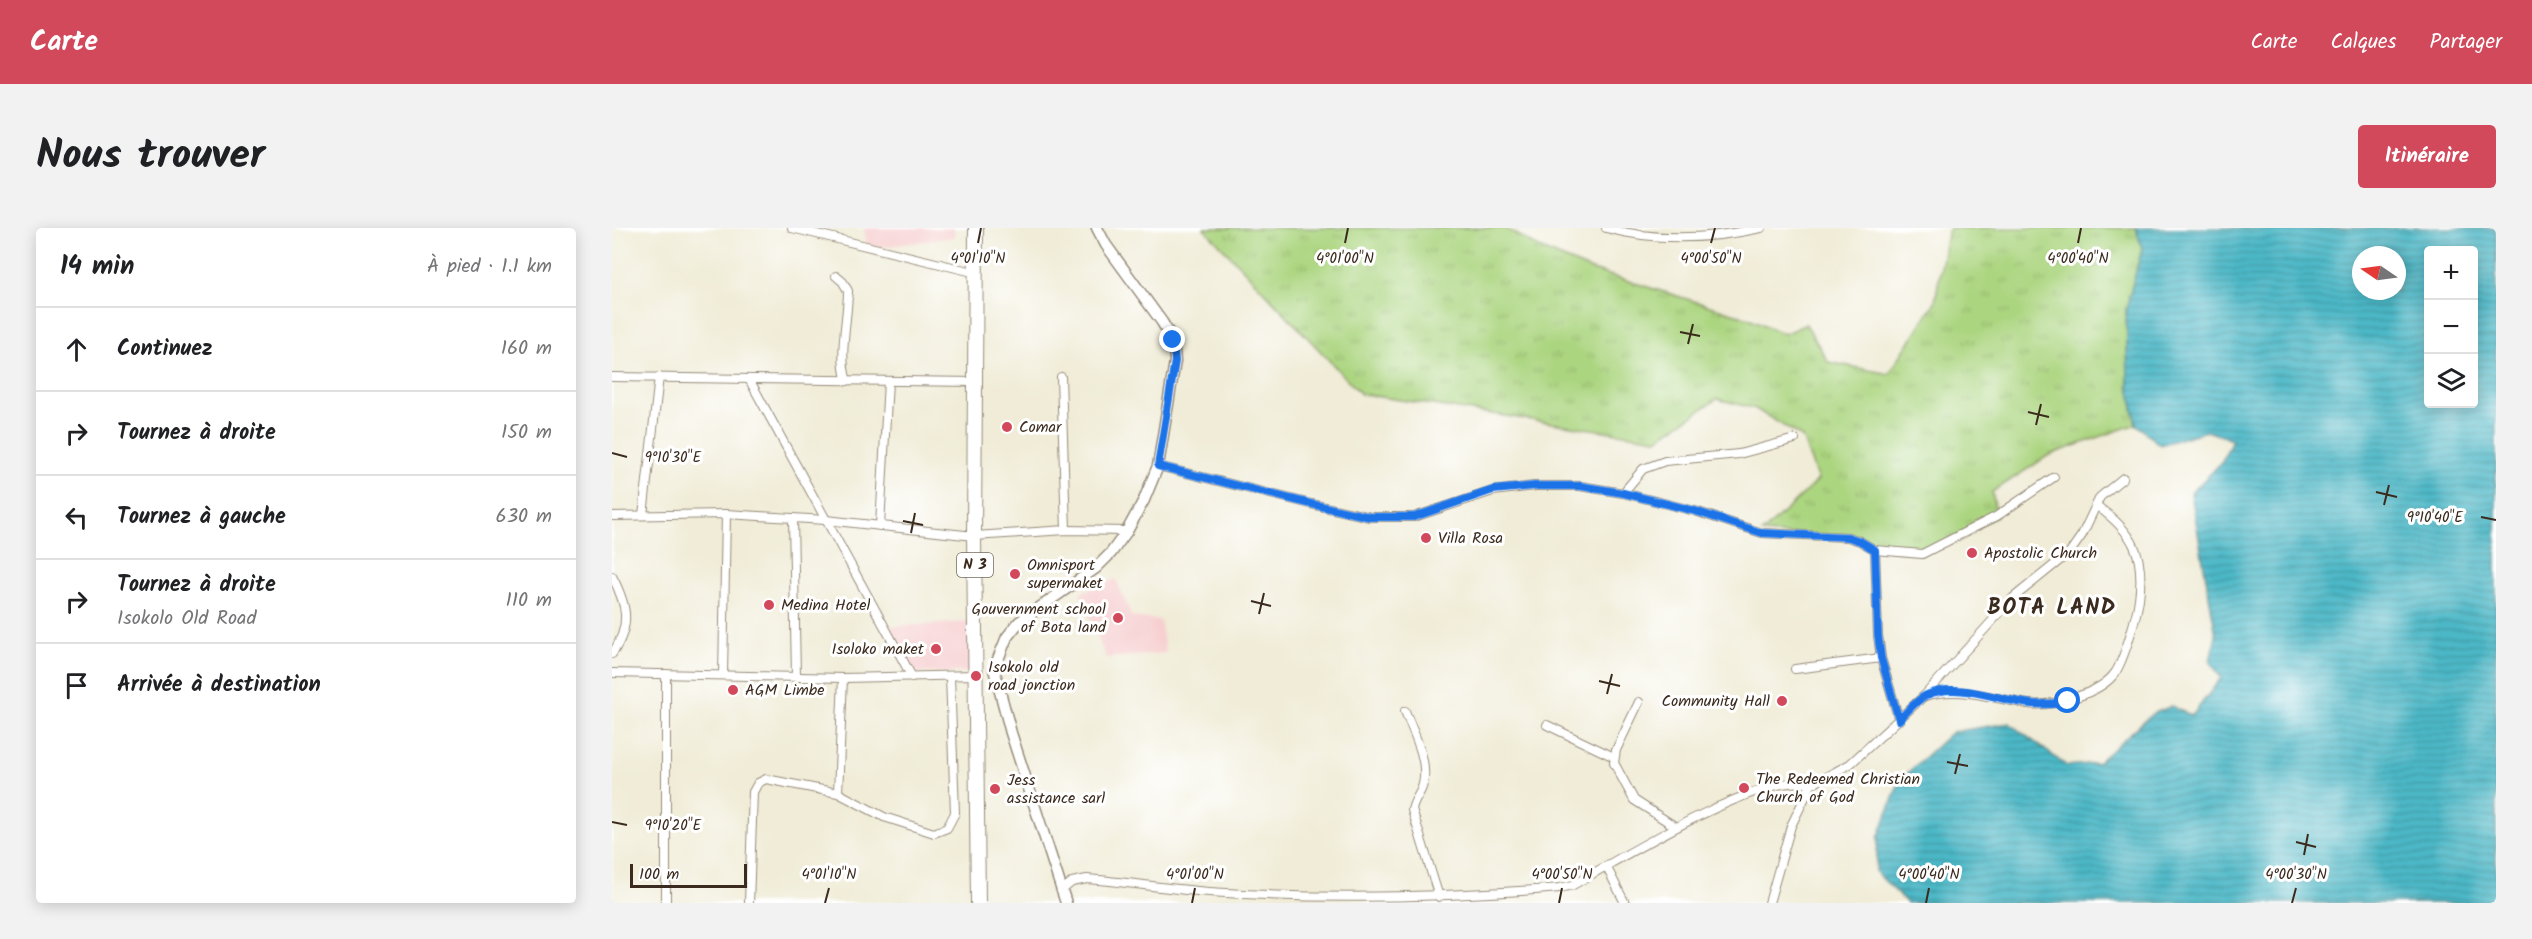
<!DOCTYPE html>
<html lang="fr">
<meta charset="utf-8">
<style>
:root{--surface:#fff;--page:#f2f2f2;--text:#202124;--muted:#757577;--line:#e0e0e0;--accent:#d1495b}
body{margin:0;font-family:Kalam,sans-serif;background:var(--page);color:var(--text)}
.controls{position:absolute;right:18px;top:18px;display:grid;overflow:hidden;border-radius:6px;box-shadow:0 3px 15px #0003}
.controls button{width:54px;height:54px;display:grid;place-items:center;padding:0;border:0;border-bottom:2px solid var(--line);background:var(--surface);color:var(--text);font:30px sans-serif}
.compass{position:absolute;left:1740px;top:18px;width:54px;height:54px;border-radius:50%;background:var(--surface);box-shadow:0 3px 15px #0003;rotate:283deg}
.scale{position:absolute;left:18px;bottom:15px;width:117px;box-sizing:border-box;padding-left:6px;border:3px solid #3b2a1e;border-top:0;font-size:16px;line-height:21px;white-space:nowrap;color:#3b2a1e;-webkit-text-stroke:4px #fff;paint-order:stroke}
.stop{position:absolute;width:18px;height:18px;margin:-14px;border:4px solid #1a73e8;border-radius:50%;background:#fff}
.stop.end{background:#1a73e8;border-color:#fff;box-shadow:0 2px 6px #0008}
.list{margin:0;padding:0;list-style:none}
h2{display:flex;justify-content:space-between;align-items:center;height:78px;margin:0;padding:0 24px;font-size:26px}
h2 small{font-size:20px;font-weight:400;color:var(--muted)}
.list li{display:grid;grid-template-columns:39px 1fr auto;gap:18px;align-items:center;box-sizing:border-box;height:84px;padding:0 24px;border-top:2px solid var(--line)}
.list b{display:block;font-size:22px;white-space:nowrap}
.list p{margin:0;font-size:20px;white-space:nowrap;color:var(--muted)}
.list em{font-size:20px;font-style:normal;color:var(--muted)}
.icon{flex:none;width:33px;height:33px;fill:none;stroke:currentColor;stroke-width:2;stroke-linecap:round;stroke-linejoin:round}
.map{position:relative;flex:none;width:1884px;height:675px;overflow:hidden;border-radius:6px}
header{display:flex;align-items:center;gap:36px;box-sizing:border-box;height:84px;padding:0 30px;background:var(--accent);color:#fff}
header strong{font-size:28px}
nav{display:flex;gap:33px;margin-inline-start:auto;font-size:21px}
.intro{display:flex;align-items:center;justify-content:space-between;box-sizing:border-box;height:144px;padding:0 36px}
h1{margin:0;font-size:42px}
.button{padding:15px 27px;border-radius:6px;background:var(--accent);color:#fff;font-size:21px;font-weight:700}
main{display:flex;gap:36px;padding:0 36px}
aside{flex:1;background:var(--surface);border-radius:6px;box-shadow:0 3px 15px #0003}
.map>svg:first-child{display:block}
.built{fill:#f7cfd0}
.grass{fill:url(#grass-tufts);stroke:#74804f;stroke-width:1.5}
.water{fill:url(#water-rules);stroke:#447172;stroke-width:1.5;fill-rule:evenodd}
.lines{fill:none;stroke-linecap:round;stroke-linejoin:round}
.minor-casing{stroke:#968b7a;stroke-width:10}
.tertiary-casing{stroke:#968b7a;stroke-width:13}
.trunk-casing{stroke:#968b7a;stroke-width:16}
.minor{stroke:#fff;stroke-width:8}
.tertiary{stroke:#fff;stroke-width:10}
.trunk{stroke:#fff;stroke-width:14}
.route{stroke:#1a73e8;stroke-width:8}
.ticks{fill:none;stroke:#3b2a1e;stroke-width:2}
.poi-dot{fill:#d1495b;stroke:#fff;stroke-width:2}
.labels{text-anchor:middle;dominant-baseline:central;stroke-width:6;stroke-linejoin:round;paint-order:stroke}
.shield{fill:#fff;stroke:#766a62;stroke-width:1.5}
.shield-label{font-size:15px;font-weight:bold;fill:#3b2a1e}
.poi-label{font-size:16px;fill:#3b2a1e;stroke:#fff;text-anchor:start}
.district-label{font-size:22px;font-weight:bold;letter-spacing:1.5px;fill:#3b2a1e;stroke:#fff}
.ticks-label{font-size:15px;text-anchor:middle;fill:#3b2a1e;stroke:#fff;stroke-width:6;stroke-linejoin:round;paint-order:stroke}
</style>
<header>
<strong>Carte</strong>
<nav><a>Carte</a><a>Calques</a><a>Partager</a></nav>
</header>
<div class="intro"><h1>Nous trouver</h1><a class="button">Itinéraire</a></div>
<main>
<aside>
<h2>14 min<small>À pied · 1.1 km</small></h2>
<ul class="list">
<li><svg class="icon" aria-label="ahead" viewBox="0 0 24 24"><path d="M12 20V5M6 11l6-6 6 6"/></svg><div><b>Continuez</b></div><em>160 m</em></li>
<li><svg class="icon" aria-label="right" viewBox="0 0 24 24"><path d="M7 20v-9h11M14 6l5 5-5 5"/></svg><div><b>Tournez à droite</b></div><em>150 m</em></li>
<li><svg class="icon" aria-label="left" viewBox="0 0 24 24"><path d="M17 20v-9H6M10 6l-5 5 5 5"/></svg><div><b>Tournez à gauche</b></div><em>630 m</em></li>
<li><svg class="icon" aria-label="right" viewBox="0 0 24 24"><path d="M7 20v-9h11M14 6l5 5-5 5"/></svg><div><b>Tournez à droite</b><p>Isokolo Old Road</p></div><em>110 m</em></li>
<li><svg class="icon" aria-label="arrive" viewBox="0 0 24 24"><path d="M6 21V4h12l-3 4 3 4H6"/></svg><div><b>Arrivée à destination</b></div></li>
</ul>
</aside>
<div class="map">
<svg width="1884" height="675" viewBox="0 0 1884 675">
<defs>
<pattern id="grass-tufts" width="24" height="20" patternUnits="userSpaceOnUse" patternTransform="scale(1.5)"><rect width="24" height="20" fill="#acd580"/><path d="M3 7l-1-3M5 7V3M7 7l1-3M15 17l-1-3M17 17v-4M19 17l1-3" fill="none" stroke="#95b76e"/></pattern>
<pattern id="water-rules" width="6" height="5" patternUnits="userSpaceOnUse" patternTransform="scale(1.5)"><rect width="6" height="5" fill="#4cb8c7"/><path d="M0 2.5h6" fill="none" stroke="#4096a1"/></pattern>
</defs>
<rect width="100%" height="100%" fill="#fff"/>
<filter id="ink" filterUnits="userSpaceOnUse"><feTurbulence type="fractalNoise" baseFrequency=".0167" numOctaves="2"/><feDisplacementMap in="SourceGraphic" scale="12" xChannelSelector="R" yChannelSelector="G"/><feConvolveMatrix kernelMatrix="1 2 1 2 8 2 1 2 1" color-interpolation-filters="sRGB"/></filter>
<filter id="wash" filterUnits="userSpaceOnUse"><feTurbulence type="fractalNoise" baseFrequency=".008" numOctaves="4" result="noise"/><feDisplacementMap in="SourceGraphic" scale="24" xChannelSelector="R" yChannelSelector="G"/><feGaussianBlur stdDeviation="1.35" result="paint"/><feColorMatrix in="noise" values="0 0 0 0 0 0 0 0 0 0 0 0 0 0 0 0 0 1.4 0 .05"/><feComposite in="paint" operator="in"/></filter>
<g filter="url(#wash)">
<rect width="100%" height="100%" fill="#f0ecd7"/>
<g class="built">
<polygon points="252,0 342,0 343,9 255,21"/>
<polygon points="504,351 520,389 548,392 554,425 494,430 468,365"/>
<polygon points="358,394 359,444 302,445 277,399"/>
</g>
<polygon class="grass" points="592,0 893,0 927,20 977,41 1137,90 1172,106 1194,96 1216,134 1277,146 1323,74 1335,6 1338,0 1524,0 1530,21 1514,81 1516,151 1524,196 1437,227 1380,264 1385,288 1310,326 1252,317 1244,311 1150,305 1206,252 1190,209 1142,180 1105,171 1045,211 749,166"/>
<path class="water" d="M1524,0H1884V675H1295L1264,644L1266,610L1288,552L1340,504L1397,495L1455,538L1485,535L1540,486L1560,478L1580,488L1609,450L1598,433L1604,407L1579,265L1610,234L1620,211L1594,203L1548,217L1524,196L1516,151L1514,81L1530,21ZM1816,22H1862V176H1816ZM1749,27H1785V63H1749Z"/>
</g>
<g filter="url(#ink)">
<g class="lines">
<defs>
<g id="minor">
<polyline points="180,0 365,45"/>
<path d="M994,0C1045,14 1098,11 1149,0"/>
<path d="M224,48L231,54L236,63C236,90 226,129 235,153"/>
<polyline points="0,149 363,154"/>
<polyline points="449,149 454,302"/>
<polyline points="137,151 300,449"/>
<polyline points="546,238 699,276 758,289 802,289 881,263 923,258 968,258 1011,265 1083,283 1150,305 1236,309 1248,313 1263,322 1266,407 1269,430 1287,492"/>
<polyline points="1011,265 1031,241 1053,233 1127,226 1183,211"/>
<polyline points="31,287 47,149"/>
<polyline points="0,288 114,286 214,292 362,308 454,302 515,303"/>
<polyline points="181,290 184,448"/>
<polyline points="268,298 276,153"/>
<polyline points="1263,322 1310,326 1385,288 1442,249"/>
<path d="M0,348C15,377 20,397 0,426"/>
<polyline points="1183,441 1269,430"/>
<polyline points="0,445 231,450 364,447"/>
<polyline points="54,446 54,675"/>
<polyline points="111,447 114,286"/>
<polyline points="231,450 226,565 272,589 322,605 335,600 343,585 338,448"/>
<path d="M1313,468C1347,457 1381,471 1416,476C1440,479 1488,466 1503,445C1512,432 1525,387 1527,371C1533,326 1521,304 1485,278"/>
<polyline points="1027,474 1004,522 1002,535 1022,572 1064,599"/>
<path d="M793,483C801,504 817,533 811,556C809,566 802,571 800,582L827,669"/>
<polyline points="935,497 1002,529"/>
<polyline points="994,638 1013,675"/>
<path d="M449,663L460,654L475,651C516,654 556,661 597,664C716,672 829,670 948,660L961,657C1002,634 1158,538 1199,557"/>
<polyline points="137,675 141,564 146,555 154,551 226,565"/>
<polyline points="1157,675 1179,598 1199,557 1238,536 1312,468 1401,370 1458,324 1470,307 1488,269 1511,250"/>
</g>
<polyline id="tertiary" points="454,675 399,505 382,441 395,409 407,394 484,340 499,325 515,303 532,272 546,238 563,133 561,112 550,94 494,17 485,0"/>
<polyline id="trunk" points="364,0 362,308 366,675"/>
</defs>
<use href="#minor" class="minor-casing"/>
<use href="#tertiary" class="tertiary-casing"/>
<use href="#trunk" class="trunk-casing"/>
<use href="#minor" class="minor"/>
<use href="#tertiary" class="tertiary"/>
<use href="#trunk" class="trunk"/>
</g>
</g>
<g class="lines" filter="url(#ink)">
<path class="route" d="M561,112L563,133L546,238L699,276L758,289H802L881,262L923,258H968L1011,265L1083,283L1150,305L1236,309L1248,313L1263,322L1266,407L1269,430L1287,492C1295,484 1305,471 1315,467C1347,453 1387,473 1420,476C1433,477 1444,476 1456,473"/>
</g>
<path class="ticks" d="M366,15L369,0M733,15L736,0M1099,15L1103,0M1466,15L1469,0M1068,104L1088,108M1076,116L1081,96M1416,184L1437,189M1424,197L1429,176M0,225L15,229M1764,264L1785,269M1772,277L1777,257M1869,289L1884,292M291,293L311,297M299,305L303,285M639,373L659,378M647,386L652,365M987,453L1008,458M995,466L1000,446M1335,534L1356,538M1343,546L1348,526M0,594L15,597M1684,614L1704,619M1692,627L1696,606M213,675L217,660M580,675L583,660M947,675L950,660M1314,675L1317,660M1680,675L1684,660"/>
<g class="poi-dot">
<circle cx="395" cy="199" r="6"/>
<circle cx="814" cy="310" r="6"/>
<circle cx="1360" cy="325" r="6"/>
<circle cx="403" cy="346" r="6"/>
<circle cx="157" cy="377" r="6"/>
<circle cx="506" cy="390" r="6"/>
<circle cx="324" cy="421" r="6"/>
<circle cx="364" cy="448" r="6"/>
<circle cx="121" cy="462" r="6"/>
<circle cx="1170" cy="473" r="6"/>
<circle cx="1132" cy="560" r="6"/>
<circle cx="383" cy="561" r="6"/>
</g>
<g class="labels">
<rect class="shield" x="345" y="325" width="36" height="24" rx="4.5"/>
<g class="shield-label">
<text x="363" y="337">N 3</text>
</g>
<g class="poi-label">
<text x="407" y="199">Comar</text>
<text x="826" y="310">Villa Rosa</text>
<text x="1372" y="325">Apostolic Church</text>
<text x="415" y="337">Omnisport<tspan x="415" dy="18">supermaket</tspan></text>
<text x="169" y="377">Medina Hotel</text>
<text x="494" y="381" text-anchor="end">Gouvernment school<tspan x="494" dy="18">of Bota land</tspan></text>
<text x="312" y="421" text-anchor="end">Isoloko maket</text>
<text x="376" y="439">Isokolo old<tspan x="376" dy="18">road jonction</tspan></text>
<text x="133" y="462">AGM Limbe</text>
<text x="1158" y="473" text-anchor="end">Community Hall</text>
<text x="1144" y="551">The Redeemed Christian<tspan x="1144" dy="18">Church of God</tspan></text>
<text x="395" y="552">Jess<tspan x="395" dy="18">assistance sarl</tspan></text>
</g>
<g class="district-label">
<text x="1440" y="380">BOTA LAND</text>
</g>
</g>
<g class="ticks-label">
<text x="366" y="35">4°01'10"N</text>
<text x="733" y="35">4°01'00"N</text>
<text x="1099" y="35">4°00'50"N</text>
<text x="1466" y="35">4°00'40"N</text>
<text x="61" y="234">9°10'30"E</text>
<text x="1823" y="294">9°10'40"E</text>
<text x="61" y="602">9°10'20"E</text>
<text x="217" y="651">4°01'10"N</text>
<text x="583" y="651">4°01'00"N</text>
<text x="950" y="651">4°00'50"N</text>
<text x="1317" y="651">4°00'40"N</text>
<text x="1684" y="651">4°00'30"N</text>
</g>
</svg>
<div class="controls">
<button>+</button>
<button>−</button>
<button><svg class="icon" aria-label="layers" viewBox="0 0 24 24"><path d="M12 4l9 5-9 5-9-5zM3 14l9 5 9-5"/></svg></button>
</div>
<svg class="compass" viewBox="-18 -18 36 36"><path d="M0-13l5 13h-10z" fill="#e53935"/><path d="M0 13l5-13h-10z" fill="#757577"/></svg>
<div class="scale">100 m</div>
<div class="stop" style="left:1456px;top:473px"></div>
<div class="stop end" style="left:561px;top:112px"></div>
</div>
</main>
